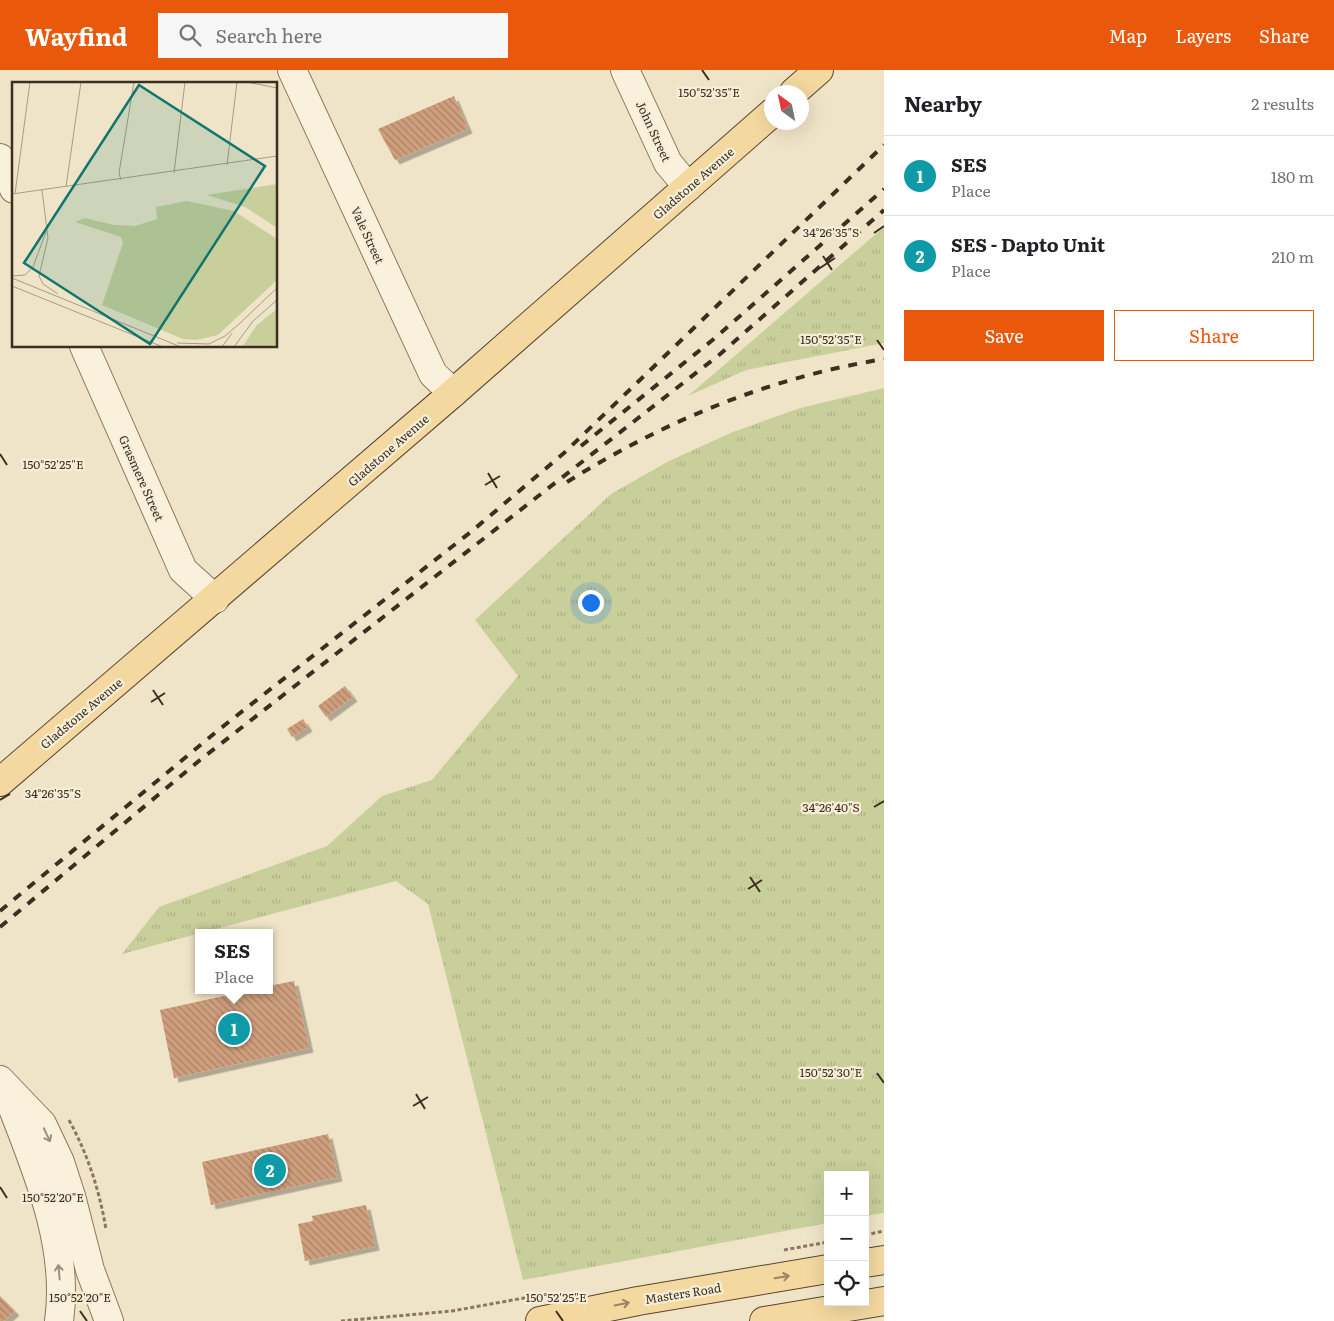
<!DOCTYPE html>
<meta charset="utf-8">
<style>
:root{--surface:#fff;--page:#f6f6f6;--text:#202124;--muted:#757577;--line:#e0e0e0;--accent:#ea580c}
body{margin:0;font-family:Literata,serif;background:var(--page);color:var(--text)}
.controls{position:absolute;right:15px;bottom:15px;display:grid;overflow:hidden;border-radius:0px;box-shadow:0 5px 20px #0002}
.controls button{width:45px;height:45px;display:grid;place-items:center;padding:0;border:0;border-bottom:1px solid var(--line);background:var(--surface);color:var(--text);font:25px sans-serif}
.compass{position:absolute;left:764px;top:15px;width:45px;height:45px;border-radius:50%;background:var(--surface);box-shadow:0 5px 20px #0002;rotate:327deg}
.you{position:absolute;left:590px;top:532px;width:18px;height:18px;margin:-12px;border:4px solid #fff;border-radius:50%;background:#1a73e8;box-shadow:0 0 0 8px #1a73e833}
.badge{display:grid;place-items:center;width:32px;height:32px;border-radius:50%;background:var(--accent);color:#fff;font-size:16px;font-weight:700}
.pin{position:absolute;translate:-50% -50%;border:2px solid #fff;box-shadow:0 1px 5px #0006}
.popup{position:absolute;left:195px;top:859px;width:78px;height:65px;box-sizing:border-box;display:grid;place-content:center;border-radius:0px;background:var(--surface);filter:drop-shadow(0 1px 4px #0005);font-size:16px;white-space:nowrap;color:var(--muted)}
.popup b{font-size:19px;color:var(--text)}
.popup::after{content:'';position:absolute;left:50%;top:100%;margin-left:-10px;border:10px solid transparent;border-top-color:var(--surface)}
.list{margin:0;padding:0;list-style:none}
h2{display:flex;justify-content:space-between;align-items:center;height:65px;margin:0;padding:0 20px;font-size:21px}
h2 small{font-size:16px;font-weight:400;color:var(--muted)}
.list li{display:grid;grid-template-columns:32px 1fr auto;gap:15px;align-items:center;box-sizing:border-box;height:80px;padding:0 20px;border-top:1px solid var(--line)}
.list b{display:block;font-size:19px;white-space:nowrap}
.list p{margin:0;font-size:16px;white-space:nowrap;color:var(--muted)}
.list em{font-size:16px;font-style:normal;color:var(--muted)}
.actions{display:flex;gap:10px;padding:15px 20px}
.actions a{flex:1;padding:11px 0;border:1px solid var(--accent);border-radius:0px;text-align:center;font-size:18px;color:var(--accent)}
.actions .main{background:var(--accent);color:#fff}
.icon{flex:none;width:28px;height:28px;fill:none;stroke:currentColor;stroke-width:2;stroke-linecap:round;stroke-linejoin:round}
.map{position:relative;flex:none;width:884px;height:1251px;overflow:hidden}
header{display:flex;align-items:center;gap:30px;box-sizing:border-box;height:70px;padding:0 25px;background:var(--accent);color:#fff}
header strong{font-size:24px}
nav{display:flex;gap:28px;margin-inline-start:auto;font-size:18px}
.search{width:350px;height:45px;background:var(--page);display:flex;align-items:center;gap:12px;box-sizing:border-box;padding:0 18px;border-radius:0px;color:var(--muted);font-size:19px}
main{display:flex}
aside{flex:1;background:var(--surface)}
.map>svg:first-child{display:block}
.grass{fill:url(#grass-tufts)}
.building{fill:url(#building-back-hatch);filter:url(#shadow)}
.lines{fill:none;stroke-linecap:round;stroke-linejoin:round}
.minor-casing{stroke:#8d765c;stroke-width:30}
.major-casing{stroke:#5b4430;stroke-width:30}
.path{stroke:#8d765c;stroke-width:3;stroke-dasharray:4 2.5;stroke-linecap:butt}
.minor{stroke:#faf1dc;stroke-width:28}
.major{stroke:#f3d9a0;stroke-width:28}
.rail{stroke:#3d2e20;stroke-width:4;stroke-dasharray:9 9;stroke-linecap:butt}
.oneway{stroke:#9c907e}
.oneway2{stroke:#988460}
.ticks{fill:none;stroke:#3d2e20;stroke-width:2}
.labels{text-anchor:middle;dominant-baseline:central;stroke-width:4.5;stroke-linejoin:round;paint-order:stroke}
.street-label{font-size:12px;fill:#3d2e20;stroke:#f7eed8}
.inset-road{fill:none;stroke:#a89b85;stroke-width:1}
.view{fill:#0f766e;fill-opacity:0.15;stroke:#0f766e;stroke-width:2.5}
.inset-edge{fill:none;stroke:#3d2e20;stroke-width:2.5}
.ticks-label{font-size:12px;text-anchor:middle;fill:#3d2e20;stroke:#f7eed8;stroke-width:4.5;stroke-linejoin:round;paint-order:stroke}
</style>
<header>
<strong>Wayfind</strong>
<div class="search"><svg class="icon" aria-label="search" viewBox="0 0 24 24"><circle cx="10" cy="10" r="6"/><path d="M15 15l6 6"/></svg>Search here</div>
<nav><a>Map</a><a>Layers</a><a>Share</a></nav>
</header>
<main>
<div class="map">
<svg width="884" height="1251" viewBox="0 0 884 1251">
<defs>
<pattern id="grass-tufts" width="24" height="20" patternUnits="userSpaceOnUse" patternTransform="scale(1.25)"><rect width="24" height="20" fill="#c9cf9b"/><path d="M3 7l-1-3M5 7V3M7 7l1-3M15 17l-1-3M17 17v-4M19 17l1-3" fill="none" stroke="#aeb285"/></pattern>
<pattern id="building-back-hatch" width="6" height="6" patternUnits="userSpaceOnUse" patternTransform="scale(1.25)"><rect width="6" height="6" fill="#cf9f7d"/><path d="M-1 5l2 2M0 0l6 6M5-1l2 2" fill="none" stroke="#a98266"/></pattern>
<filter id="shadow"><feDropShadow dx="4.5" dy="4.5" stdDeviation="0" flood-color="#0004"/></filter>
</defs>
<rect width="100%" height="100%" fill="#f0e4c8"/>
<g class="grass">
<polygon points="884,157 884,273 746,300 688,326"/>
<polygon points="884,318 884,1143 865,1146 865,1105 828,1105 828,1153 523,1210 428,834 396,811 122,884 159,837 327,776 382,726 432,710 518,606 475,550 611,424 669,391 733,362 800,338"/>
</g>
<g class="building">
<polygon points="454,26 468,59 395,90 378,59"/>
<polygon points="345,616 353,627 326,647 318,636"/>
<polygon points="303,649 308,657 292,667 287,659"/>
<polygon points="294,911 309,978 174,1008 160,940 251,920 269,920 269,916"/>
<polygon points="328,1064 338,1107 211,1135 202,1092"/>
<polygon points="366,1135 375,1176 305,1191 298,1154 313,1151 312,1146"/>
<polygon points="0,1226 15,1241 4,1251 0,1251"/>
</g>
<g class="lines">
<defs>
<g id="minor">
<polyline points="292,0 433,304 453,323"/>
<polyline points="625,0 668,93 688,117"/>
<polyline points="0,88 14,119"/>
<polyline points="84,276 183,500 215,529"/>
<polyline points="0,1010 42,1054 60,1092 71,1126 90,1200 109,1251"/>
<path d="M8,1026C35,1096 70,1174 59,1251"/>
</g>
<g id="major">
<polyline points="794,22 819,0"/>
<polyline points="0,712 453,323 772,43"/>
<polyline points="865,1193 884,1190"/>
<polyline points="540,1251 638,1231 828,1199"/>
<polyline points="764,1251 884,1231"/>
</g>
</defs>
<use href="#minor" class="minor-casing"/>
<use href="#major" class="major-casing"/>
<g class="path">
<path d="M69,1050C88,1085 99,1119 106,1159"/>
<polyline points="865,1165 884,1161"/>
<polyline points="784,1180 828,1172"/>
<polyline points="341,1251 452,1241 535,1226"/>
</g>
<use href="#minor" class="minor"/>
<use href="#major" class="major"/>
<g class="rail">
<polyline points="581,376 715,268 884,119"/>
<path d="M567,412C667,350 768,308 884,289"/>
<polyline points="0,841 221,658 472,461 564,383 884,75"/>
<polyline points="0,857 200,690 719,285 884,140"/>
</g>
</g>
<defs><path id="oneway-shaft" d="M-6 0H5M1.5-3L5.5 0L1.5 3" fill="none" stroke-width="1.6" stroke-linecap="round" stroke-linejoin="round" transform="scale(1.25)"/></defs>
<g class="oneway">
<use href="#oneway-shaft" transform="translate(47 1065) rotate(65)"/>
<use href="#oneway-shaft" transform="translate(59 1202) rotate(-95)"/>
</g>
<g class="oneway2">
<use href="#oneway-shaft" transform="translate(782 1207) rotate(-9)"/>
<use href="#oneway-shaft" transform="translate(622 1234) rotate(-12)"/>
</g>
<path class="ticks" d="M702,0L709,10M874,163L884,156M823,186L832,200M820,198L835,188M877,270L884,280M0,384L7,395M488,403L497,418M485,415L500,406M153,620L163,635M151,632L165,623M0,730L10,724M874,737L884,731M750,807L760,822M748,819L762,810M877,1003L884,1013M416,1024L425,1039M413,1036L428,1027M0,1117L7,1128M80,1241L87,1251M556,1241L563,1251"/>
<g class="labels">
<g class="street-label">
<text transform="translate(654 61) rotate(65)">John Street</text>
<text transform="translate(693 113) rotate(-41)">Gladstone Avenue</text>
<text transform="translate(368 165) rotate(65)">Vale Street</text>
<text transform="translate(388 380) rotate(-41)">Gladstone Avenue</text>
<text transform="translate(142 408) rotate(66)">Grasmere Street</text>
<text transform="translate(81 643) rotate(-40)">Gladstone Avenue</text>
<text transform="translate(683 1223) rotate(-9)">Masters Road</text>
</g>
</g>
<g transform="translate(12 12)">
<rect width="265" height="265" fill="#f0e4c8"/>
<path d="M265,102V146L233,125L195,113ZM175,119L222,129L265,157V198L206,253L184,258L171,257L90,223L111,161L109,155L63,140L73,136L102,143L123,144L145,137L144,125ZM265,227V265H230L245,243Z" fill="#c9cf9b"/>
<path class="inset-road" d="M235,0L265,6M215,83L225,0M162,91L173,0M109,98L107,91L122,0M54,105L69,0M30,108L36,156L27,194L31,202L46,212M0,112L265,74M3,112L18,0M0,194L13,193L21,185L34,150M0,196L169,265M0,204L151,265M226,243L265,206M165,261L197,262L213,254L227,242M210,265L220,251M222,265L241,239L265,218"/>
<path class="view" d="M127,3L253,84L138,262L12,181Z"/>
<rect width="265" height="265" class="inset-edge"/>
</g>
<g class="ticks-label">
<text x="709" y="27">150°52'35"E</text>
<text x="831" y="167">34°26'35"S</text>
<text x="831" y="274">150°52'35"E</text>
<text x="53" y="399">150°52'25"E</text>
<text x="53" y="728">34°26'35"S</text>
<text x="831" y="742">34°26'40"S</text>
<text x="831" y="1007">150°52'30"E</text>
<text x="53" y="1132">150°52'20"E</text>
<text x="80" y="1232">150°52'20"E</text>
<text x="556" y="1232">150°52'25"E</text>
</g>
</svg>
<div class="controls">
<button>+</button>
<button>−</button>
<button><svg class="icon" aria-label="locate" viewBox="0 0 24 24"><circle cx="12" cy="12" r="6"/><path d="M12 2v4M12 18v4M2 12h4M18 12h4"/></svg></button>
</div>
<svg class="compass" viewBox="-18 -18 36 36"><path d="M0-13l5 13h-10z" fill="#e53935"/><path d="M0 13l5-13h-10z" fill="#757577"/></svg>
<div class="you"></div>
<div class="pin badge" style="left:234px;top:959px;background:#0f9aa8">1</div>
<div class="popup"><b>SES</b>Place</div>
<div class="pin badge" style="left:270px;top:1100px;background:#0f9aa8">2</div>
</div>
<aside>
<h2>Nearby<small>2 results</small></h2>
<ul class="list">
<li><span class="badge" style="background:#0f9aa8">1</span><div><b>SES</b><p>Place</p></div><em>180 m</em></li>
<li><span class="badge" style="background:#0f9aa8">2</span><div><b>SES - Dapto Unit</b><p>Place</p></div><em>210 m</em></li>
</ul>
<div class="actions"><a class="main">Save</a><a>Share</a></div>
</aside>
</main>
